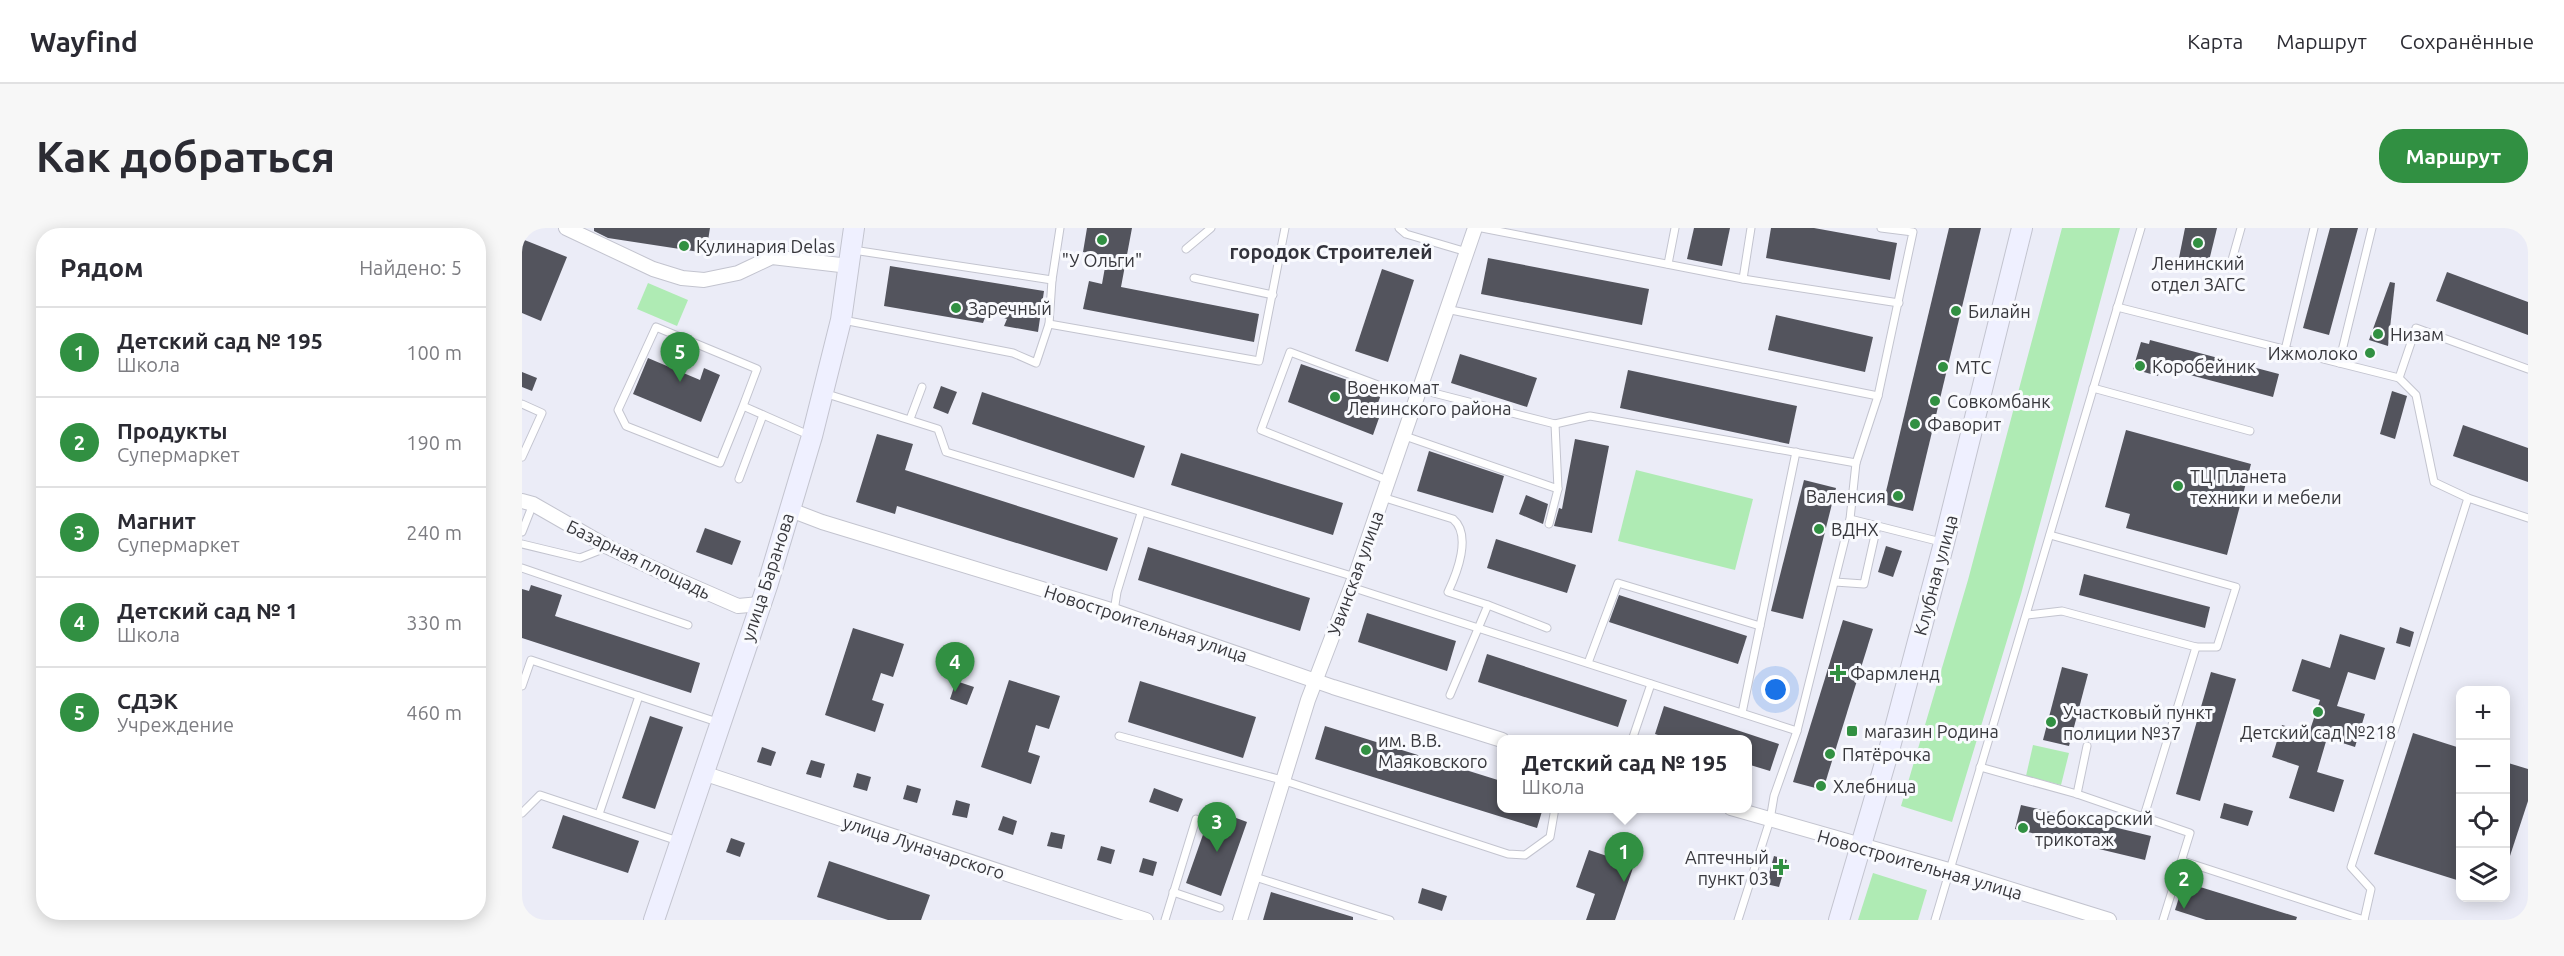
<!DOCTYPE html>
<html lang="ru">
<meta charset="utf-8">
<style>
:root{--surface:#fff;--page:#f7f7f7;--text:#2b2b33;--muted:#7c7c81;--line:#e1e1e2;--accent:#319042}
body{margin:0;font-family:Ubuntu,sans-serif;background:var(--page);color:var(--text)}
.controls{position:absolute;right:18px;bottom:18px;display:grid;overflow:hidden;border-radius:12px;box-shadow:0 3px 15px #0003}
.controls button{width:54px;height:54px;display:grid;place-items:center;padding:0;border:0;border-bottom:2px solid var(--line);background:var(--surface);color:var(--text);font:30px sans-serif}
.you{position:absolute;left:1254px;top:462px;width:21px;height:21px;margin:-15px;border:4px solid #fff;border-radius:50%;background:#1a73e8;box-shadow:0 0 0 9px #1a73e833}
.badge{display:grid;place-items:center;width:39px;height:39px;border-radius:50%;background:var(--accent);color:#fff;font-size:20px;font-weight:700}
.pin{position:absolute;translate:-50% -50px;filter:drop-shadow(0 2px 3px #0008)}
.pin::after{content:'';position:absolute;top:32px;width:21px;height:18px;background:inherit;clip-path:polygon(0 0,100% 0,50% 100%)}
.popup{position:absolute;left:975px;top:507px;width:255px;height:78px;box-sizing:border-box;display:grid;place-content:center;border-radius:12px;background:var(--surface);filter:drop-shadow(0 2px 4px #0005);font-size:20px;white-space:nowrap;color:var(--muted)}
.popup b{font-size:22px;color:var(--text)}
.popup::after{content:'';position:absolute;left:50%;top:100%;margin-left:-12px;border:12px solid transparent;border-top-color:var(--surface)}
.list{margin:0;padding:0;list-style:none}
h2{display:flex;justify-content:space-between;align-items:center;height:78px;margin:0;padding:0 24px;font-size:26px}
h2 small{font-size:20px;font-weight:400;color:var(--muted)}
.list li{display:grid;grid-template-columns:39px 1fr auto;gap:18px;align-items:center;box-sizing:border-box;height:90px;padding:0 24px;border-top:2px solid var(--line)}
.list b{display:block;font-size:22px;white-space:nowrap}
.list p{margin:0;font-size:20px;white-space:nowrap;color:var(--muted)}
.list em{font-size:20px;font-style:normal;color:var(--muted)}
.icon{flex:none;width:33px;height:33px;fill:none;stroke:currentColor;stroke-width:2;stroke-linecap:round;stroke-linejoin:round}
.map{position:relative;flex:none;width:2006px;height:692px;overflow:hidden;border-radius:24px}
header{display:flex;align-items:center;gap:36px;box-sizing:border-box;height:84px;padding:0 30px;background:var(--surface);border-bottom:2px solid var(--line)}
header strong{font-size:28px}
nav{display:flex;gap:33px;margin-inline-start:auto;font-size:21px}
.intro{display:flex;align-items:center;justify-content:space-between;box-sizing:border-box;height:144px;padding:0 36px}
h1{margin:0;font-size:42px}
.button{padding:15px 27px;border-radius:24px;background:var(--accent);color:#fff;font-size:21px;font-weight:700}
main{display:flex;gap:36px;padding:0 36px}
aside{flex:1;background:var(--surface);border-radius:24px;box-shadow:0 3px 15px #0003}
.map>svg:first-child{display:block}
.green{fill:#afebb4}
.building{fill:#53545d}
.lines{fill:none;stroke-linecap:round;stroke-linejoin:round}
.lane-casing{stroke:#c3c4cf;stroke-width:9}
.street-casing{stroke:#c3c4cf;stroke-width:16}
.secondary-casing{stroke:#c3c4cf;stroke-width:22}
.lane{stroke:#fff;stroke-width:7}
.street{stroke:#fff;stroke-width:14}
.secondary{stroke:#eff0ff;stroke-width:20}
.poi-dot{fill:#319042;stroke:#f9fafe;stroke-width:2}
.labels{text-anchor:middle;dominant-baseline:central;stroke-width:6;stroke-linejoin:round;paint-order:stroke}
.poi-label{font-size:18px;fill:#37373c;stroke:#f9fafe;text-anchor:start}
.street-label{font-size:18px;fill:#37373c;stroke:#f9fafe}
.neighbourhood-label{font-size:20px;font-weight:bold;fill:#33333c;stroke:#f9fafe}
</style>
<header>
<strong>Wayfind</strong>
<nav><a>Карта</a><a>Маршрут</a><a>Сохранённые</a></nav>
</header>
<div class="intro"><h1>Как добраться</h1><a class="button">Маршрут</a></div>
<main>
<aside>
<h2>Рядом<small>Найдено: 5</small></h2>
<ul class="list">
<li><span class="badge">1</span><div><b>Детский сад № 195</b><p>Школа</p></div><em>100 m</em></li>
<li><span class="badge">2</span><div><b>Продукты</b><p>Супермаркет</p></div><em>190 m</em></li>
<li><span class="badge">3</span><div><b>Магнит</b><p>Супермаркет</p></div><em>240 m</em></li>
<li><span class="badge">4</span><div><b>Детский сад № 1</b><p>Школа</p></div><em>330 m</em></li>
<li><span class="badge">5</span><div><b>СДЭК</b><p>Учреждение</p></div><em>460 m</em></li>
</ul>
</aside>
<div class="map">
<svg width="2006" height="692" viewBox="0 0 2006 692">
<rect width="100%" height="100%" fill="#ebecf7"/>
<g class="green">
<polygon points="1540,0 1598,0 1499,366 1430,594 1379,578 1446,352"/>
<polygon points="126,55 166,72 155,98 115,81"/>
<polygon points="1114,242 1231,271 1213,342 1096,313"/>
<polygon points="1511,517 1547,525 1539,557 1504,548"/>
<polygon points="1351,645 1405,662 1396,692 1336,692"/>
</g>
<g class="building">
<polygon points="72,0 188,0 184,25 86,10 72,3"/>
<polygon points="565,0 610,0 599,59 737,86 732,114 561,81 567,53 580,56 585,28 561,24"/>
<polygon points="1172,0 1208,0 1200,38 1165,31"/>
<polygon points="1249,0 1292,0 1375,15 1368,52 1244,30"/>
<polygon points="1427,0 1459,0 1391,283 1361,276"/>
<polygon points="1663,0 1695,0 1686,37 1657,30"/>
<polygon points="1808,0 1836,0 1807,107 1781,100"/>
<polygon points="0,11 45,29 19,93 0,85"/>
<polygon points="966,30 1127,61 1120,97 959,66"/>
<polygon points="368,38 522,63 516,104 482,98 485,91 465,84 461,95 362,78"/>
<polygon points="860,41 892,52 866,134 833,123"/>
<polygon points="1925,44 2006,74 2006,107 1914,73"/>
<polygon points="1868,54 1873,55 1866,118 1847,112"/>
<polygon points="1254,87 1351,109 1343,144 1246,122"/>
<polygon points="1628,112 1757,146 1751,169 1638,139 1636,148 1611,141 1619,114 1627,116"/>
<polygon points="938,126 1015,150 1005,179 929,155"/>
<polygon points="126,130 178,152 182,140 198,147 179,194 111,166"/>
<polygon points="779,136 860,164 851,188 857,190 851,207 766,174"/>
<polygon points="1106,142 1275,178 1267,216 1098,180"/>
<polygon points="0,144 15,150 10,163 0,159"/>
<polygon points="419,158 435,164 426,186 411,180"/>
<polygon points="1870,163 1885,168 1873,211 1858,206"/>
<polygon points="460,164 623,218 612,250 450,196"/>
<polygon points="1941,197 2006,220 2006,254 1931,228"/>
<polygon points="1604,202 1729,236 1705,327 1604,300 1608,286 1583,279"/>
<polygon points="355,206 391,216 383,242 596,310 585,343 375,278 373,286 334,274"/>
<polygon points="1053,211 1087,218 1070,305 1032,298 1037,280 1040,281"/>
<polygon points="907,223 982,248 971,285 895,263"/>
<polygon points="659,225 821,275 811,307 649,257"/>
<polygon points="1282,252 1314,260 1281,391 1249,383"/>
<polygon points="1004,267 1026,276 1021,296 997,286"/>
<polygon points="183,300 219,313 210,337 174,324"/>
<polygon points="974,311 1054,337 1045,365 965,340"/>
<polygon points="1364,318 1380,323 1371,349 1356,344"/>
<polygon points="626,319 788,370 778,403 616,352"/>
<polygon points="1562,346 1688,379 1683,400 1557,367"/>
<polygon points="9,357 40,367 33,388 178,435 169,465 0,410 0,361 7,363"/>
<polygon points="1097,367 1225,408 1216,436 1087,394"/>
<polygon points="845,385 934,413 925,443 836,414"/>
<polygon points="1321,392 1351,401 1301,562 1271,554"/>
<polygon points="1878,399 1892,404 1888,419 1874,415"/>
<polygon points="331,400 382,416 371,449 359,445 350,472 362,476 353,504 303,487"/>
<polygon points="1818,406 1863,420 1853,452 1826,444 1815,478 1843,486 1833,519 1805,510 1795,544 1822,552 1812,584 1767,570 1777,538 1750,529 1760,497 1787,505 1798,472 1770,463 1780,431 1808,440"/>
<polygon points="965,426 1105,472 1096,499 956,454"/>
<polygon points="1540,439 1566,446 1547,518 1521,512"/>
<polygon points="1689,444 1714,451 1678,573 1654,566"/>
<polygon points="487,452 538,468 527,501 514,497 506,524 518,528 509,556 459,539"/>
<polygon points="434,453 452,459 445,477 428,471"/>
<polygon points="618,453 734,489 721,530 606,494"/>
<polygon points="1142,478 1257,516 1248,543 1225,536 1225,512 1151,512 1133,506"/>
<polygon points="128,488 161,499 133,581 100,570"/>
<polygon points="803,498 979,553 979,580 1021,580 1015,600 793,531"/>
<polygon points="1891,505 1938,520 1938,653 1852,626"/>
<polygon points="240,519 254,524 249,538 235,534"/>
<polygon points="289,532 303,536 299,550 284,546"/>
<polygon points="1983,534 2006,541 2006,573 1986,634 1983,634"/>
<polygon points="335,545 349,549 345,563 331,559"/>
<polygon points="385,557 399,561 395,575 381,571"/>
<polygon points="632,560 661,571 656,584 627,574"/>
<polygon points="434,572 448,576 445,590 430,587"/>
<polygon points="1702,575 1731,583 1726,598 1698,590"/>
<polygon points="1499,577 1629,608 1623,632 1493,601"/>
<polygon points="690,581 725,594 699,668 664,655"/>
<polygon points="41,587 117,613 106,645 30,620"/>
<polygon points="481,588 495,593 491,607 476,602"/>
<polygon points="529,604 543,607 540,621 525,618"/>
<polygon points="209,610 223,615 218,629 204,624"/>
<polygon points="579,618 593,622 589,636 575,632"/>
<polygon points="1067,622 1112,637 1093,692 1064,692 1073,666 1054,659"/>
<polygon points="1252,628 1265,632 1257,659 1244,656"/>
<polygon points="621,630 635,634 631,648 617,644"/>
<polygon points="307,633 408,667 399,692 366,692 295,669"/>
<polygon points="1662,654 1775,689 1774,692 1684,692 1653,682"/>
<polygon points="900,660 925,668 920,683 896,675"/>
<polygon points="749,664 831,689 831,692 741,692"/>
</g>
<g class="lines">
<defs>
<g id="lane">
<polyline points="877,0 884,6 945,24"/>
<polyline points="960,0 1221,51 1377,75"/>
<polyline points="664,21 689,0"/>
<polyline points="331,22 530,52"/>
<polyline points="1146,36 1153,0"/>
<polyline points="1708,39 1719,0"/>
<polyline points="672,50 751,67"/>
<polyline points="1221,51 1229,0"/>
<polyline points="1595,79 1877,150 1894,100 2006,141"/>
<polyline points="924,81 1356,168"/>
<polyline points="321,92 491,125 514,135 527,96 530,52 538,0"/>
<polyline points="527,96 737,133 763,0"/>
<polyline points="1763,122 1792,0"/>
<polyline points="1817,135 1850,0"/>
<polyline points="1877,150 1894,167 1912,254 1946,270 2006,290"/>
<polyline points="856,157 768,124 739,202 865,252"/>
<polyline points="1571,160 1728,203"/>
<polyline points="896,161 1033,196 1068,188 1334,235 1328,291 1275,503 1252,568 1248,592 1216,692"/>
<polyline points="302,165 416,201 424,224 833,349"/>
<polyline points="0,176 20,185 0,229"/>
<polyline points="221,178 235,141 134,99 96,182 104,198 198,235 221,178 289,208"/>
<polyline points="388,191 400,159"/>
<polyline points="880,207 1036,261 1033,196"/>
<polyline points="1334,235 1356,168 1391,4 1359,0"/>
<polyline points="217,251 241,187"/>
<path d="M860,269L931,291C950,307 935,345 926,364L966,377L928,467"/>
<polyline points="1328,291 1419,314"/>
<polyline points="1027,296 1036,261"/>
<polyline points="0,304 11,276"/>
<polyline points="1528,307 1714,359 1695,419 1674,419"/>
<polyline points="0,316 58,330 86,319"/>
<polyline points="0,340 166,397"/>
<polyline points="1313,354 1342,356 1355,298"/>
<polyline points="829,359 1275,503"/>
<polyline points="966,377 1025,400"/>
<polyline points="592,383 595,364 619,285"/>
<polyline points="1505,387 1540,383 1674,419 1622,588"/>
<polyline points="1066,435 1096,355 1238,398"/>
<polyline points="0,458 9,432 198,495"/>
<polyline points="1220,485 1274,224"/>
<polyline points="597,508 760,552 986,626 1003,627 1028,609 1033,580"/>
<polyline points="1110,512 1129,456"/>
<polyline points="1458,539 1555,566 1668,605 1641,692"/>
<polyline points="1555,566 1565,518"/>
<polyline points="0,585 18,567 156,613"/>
<polyline points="77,586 117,468"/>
<polyline points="1661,633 1842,692"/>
<polyline points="730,648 868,692"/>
<polyline points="651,664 698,680"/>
<polyline points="643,692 674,591"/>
<polyline points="1413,692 1619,0"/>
<polyline points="1842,692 1849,661 1829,639 1946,270"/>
</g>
<g id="street">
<polyline points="44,0 131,41 160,50 182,52 216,45 250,29 327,38"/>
<polyline points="0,273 11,276 86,319 154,351 216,378 238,376"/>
<polyline points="266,281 300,294 592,383 811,459 980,512"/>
<polyline points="181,545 624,692"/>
<polyline points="1209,580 1430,643 1587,692"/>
<polyline points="718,692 786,472 833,349 953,0"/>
</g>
<g id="secondary">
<polyline points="132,692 246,355 290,208 319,92 332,0"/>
<polyline points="1317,692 1369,515 1422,315 1500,0"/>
</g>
</defs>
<use href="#lane" class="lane-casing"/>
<use href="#street" class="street-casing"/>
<use href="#secondary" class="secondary-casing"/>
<use href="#lane" class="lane"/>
<use href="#street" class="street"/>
<use href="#secondary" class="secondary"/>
</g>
<g class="poi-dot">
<circle cx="580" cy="12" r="6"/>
<circle cx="1676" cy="15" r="6"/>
<circle cx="162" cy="18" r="6"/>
<circle cx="434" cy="80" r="6"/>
<circle cx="1434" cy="83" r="6"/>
<circle cx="1856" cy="106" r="6"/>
<circle cx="1848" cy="125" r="6"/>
<circle cx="1618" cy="138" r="6"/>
<circle cx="1421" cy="139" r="6"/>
<circle cx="813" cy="169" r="6"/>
<circle cx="1413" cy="173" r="6"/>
<circle cx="1393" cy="196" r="6"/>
<circle cx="1656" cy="258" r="6"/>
<circle cx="1376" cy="268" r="6"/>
<circle cx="1297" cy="301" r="6"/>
<path d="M1313 436h6v6h6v6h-6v6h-6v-6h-6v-6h6z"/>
<circle cx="1796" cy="484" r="6"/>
<circle cx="1529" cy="494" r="6"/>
<rect x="1324" y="497" width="12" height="12" rx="3"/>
<circle cx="844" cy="522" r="6"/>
<circle cx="1308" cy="526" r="6"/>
<circle cx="1299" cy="558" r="6"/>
<circle cx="1501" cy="600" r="6"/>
<path d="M1256 630h6v6h6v6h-6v6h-6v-6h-6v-6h6z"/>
</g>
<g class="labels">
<g class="poi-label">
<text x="174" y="18">Кулинария Delas</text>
<text x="580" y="32" text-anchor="middle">"У Ольги"</text>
<text x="1676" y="35" text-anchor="middle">Ленинский<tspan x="1676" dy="21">отдел ЗАГС</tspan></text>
<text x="446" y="80">Заречный</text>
<text x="1446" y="83">Билайн</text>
<text x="1868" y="106">Низам</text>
<text x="1836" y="125" text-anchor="end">Ижмолоко</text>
<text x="1630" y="138">Коробейник</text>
<text x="1433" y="139">МТС</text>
<text x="825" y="159">Военкомат<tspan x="825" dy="21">Ленинского района</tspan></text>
<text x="1425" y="173">Совкомбанк</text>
<text x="1405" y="196">Фаворит</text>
<text x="1668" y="248">ТЦ Планета<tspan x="1668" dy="21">техники и мебели</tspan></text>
<text x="1364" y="268" text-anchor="end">Валенсия</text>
<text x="1309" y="301">ВДНХ</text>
<text x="1328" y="445">Фармленд</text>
<text x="1541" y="484">Участковый пункт<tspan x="1541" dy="21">полиции №37</tspan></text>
<text x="1342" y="503">магазин Родина</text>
<text x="1796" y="504" text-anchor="middle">Детский сад №218</text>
<text x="856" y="512">им. В.В.<tspan x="856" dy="21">Маяковского</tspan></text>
<text x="1320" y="526">Пятёрочка</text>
<text x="1311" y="558">Хлебница</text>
<text x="1513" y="590">Чебоксарский<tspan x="1513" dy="21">трикотаж</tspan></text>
<text x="1247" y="629" text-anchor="end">Аптечный<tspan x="1247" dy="21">пункт 03</tspan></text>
</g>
<g class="street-label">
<text transform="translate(117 331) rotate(26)">Базарная площадь</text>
<text transform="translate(833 345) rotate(-70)">Увинская улица</text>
<text transform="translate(1413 347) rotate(-75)">Клубная улица</text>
<text transform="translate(245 349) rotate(-72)">улица Баранова</text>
<text transform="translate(624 395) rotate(18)">Новостроительная улица</text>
<text transform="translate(402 619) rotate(18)">улица Луначарского</text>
<text transform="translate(1398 636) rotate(16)">Новостроительная улица</text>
</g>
<g class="neighbourhood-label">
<text x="809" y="23">городок Строителей</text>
</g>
</g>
</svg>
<div class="controls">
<button>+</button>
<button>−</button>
<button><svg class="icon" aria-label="locate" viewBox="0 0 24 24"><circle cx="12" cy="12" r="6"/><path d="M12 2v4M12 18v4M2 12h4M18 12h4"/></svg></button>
<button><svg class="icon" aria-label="layers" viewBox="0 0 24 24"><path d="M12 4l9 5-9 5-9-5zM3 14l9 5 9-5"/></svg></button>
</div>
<div class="you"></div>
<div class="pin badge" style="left:1102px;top:654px">1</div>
<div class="popup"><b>Детский сад № 195</b>Школа</div>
<div class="pin badge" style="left:1662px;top:681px">2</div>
<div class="pin badge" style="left:695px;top:624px">3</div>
<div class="pin badge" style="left:433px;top:464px">4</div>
<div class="pin badge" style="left:158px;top:154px">5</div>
</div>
</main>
